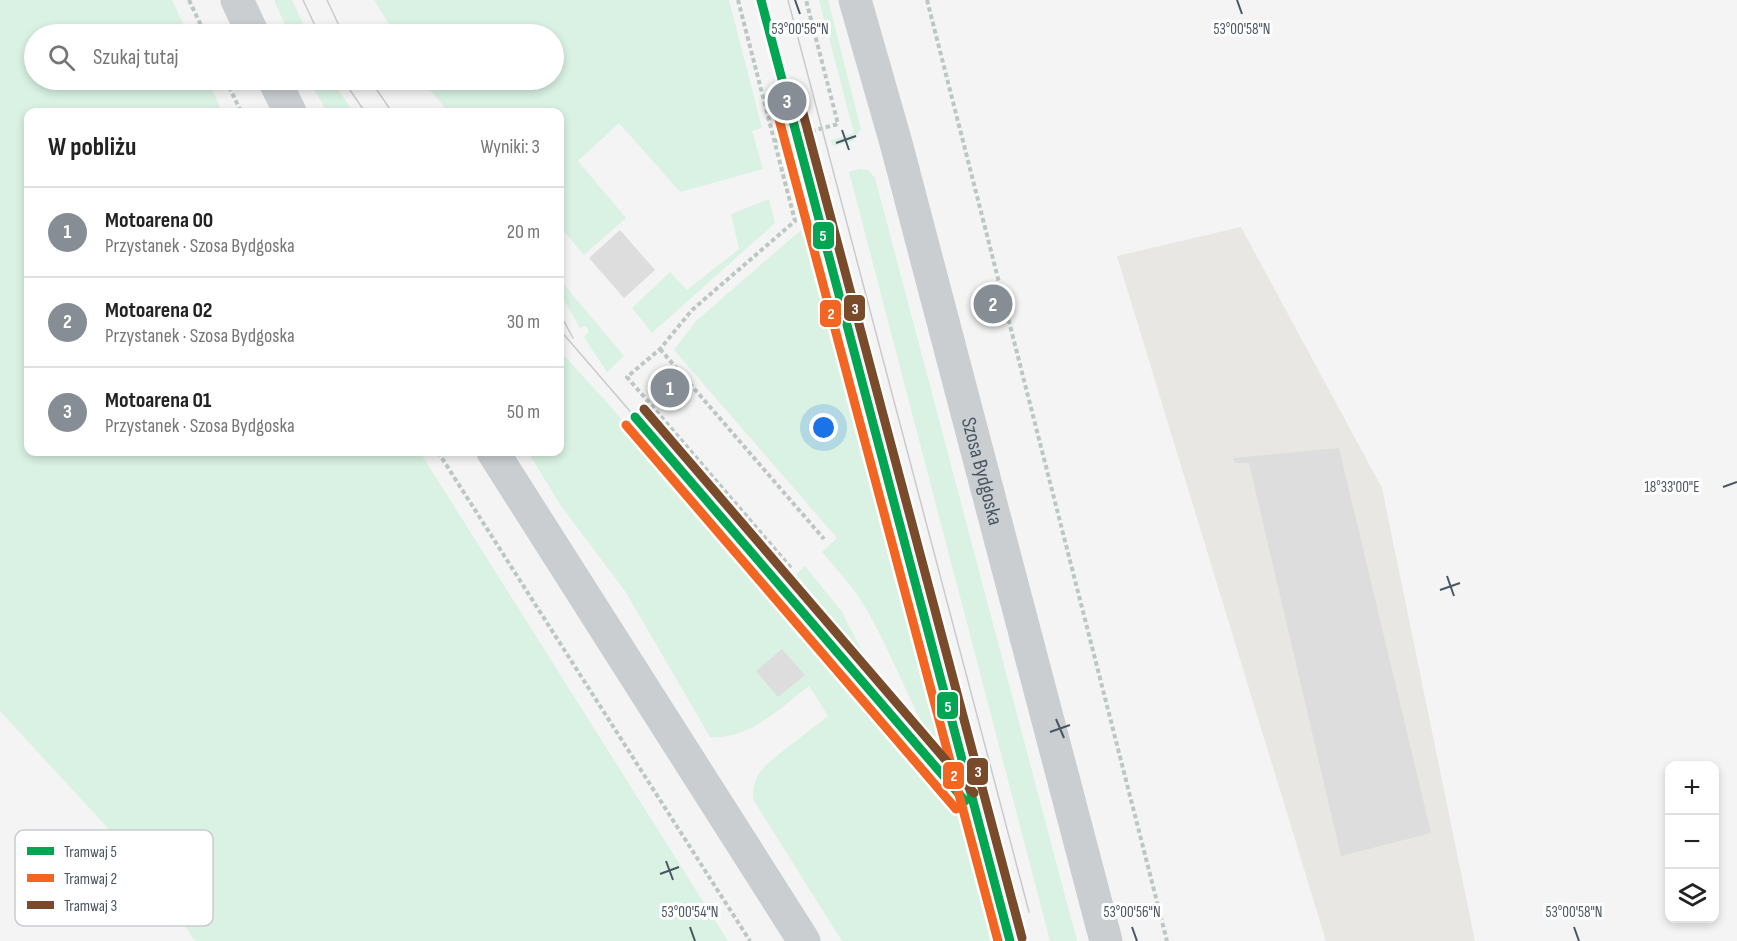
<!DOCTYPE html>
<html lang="pl">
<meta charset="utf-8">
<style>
:root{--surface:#fff;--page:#f2f2f2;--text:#222;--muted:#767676;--line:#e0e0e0;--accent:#868d94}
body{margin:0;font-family:"Sofia Sans Condensed",sans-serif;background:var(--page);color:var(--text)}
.controls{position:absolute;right:18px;bottom:18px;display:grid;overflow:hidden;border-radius:12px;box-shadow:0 3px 9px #0003}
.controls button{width:54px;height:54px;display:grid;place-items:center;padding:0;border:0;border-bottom:2px solid var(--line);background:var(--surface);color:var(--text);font:30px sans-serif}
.you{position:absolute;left:824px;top:428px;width:21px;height:21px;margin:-15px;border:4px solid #fff;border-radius:50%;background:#1a73e8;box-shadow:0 0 0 9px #1a73e833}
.badge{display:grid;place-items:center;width:39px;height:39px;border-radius:50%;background:var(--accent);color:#fff;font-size:20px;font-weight:700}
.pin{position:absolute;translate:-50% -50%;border:3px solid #fff;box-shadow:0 2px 6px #0006}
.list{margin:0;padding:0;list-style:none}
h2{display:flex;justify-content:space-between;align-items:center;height:78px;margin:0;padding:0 24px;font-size:26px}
h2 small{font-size:20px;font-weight:400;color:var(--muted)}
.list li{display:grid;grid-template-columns:39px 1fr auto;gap:18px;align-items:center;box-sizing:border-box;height:90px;padding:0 24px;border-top:2px solid var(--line)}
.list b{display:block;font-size:22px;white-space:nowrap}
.list p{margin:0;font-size:20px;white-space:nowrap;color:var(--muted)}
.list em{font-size:20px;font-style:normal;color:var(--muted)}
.icon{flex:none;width:33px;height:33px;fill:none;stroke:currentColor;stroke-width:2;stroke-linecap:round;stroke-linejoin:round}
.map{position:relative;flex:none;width:1737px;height:941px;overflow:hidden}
.search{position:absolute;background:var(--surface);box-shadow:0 3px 9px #0003;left:24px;top:24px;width:540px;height:66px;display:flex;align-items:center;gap:15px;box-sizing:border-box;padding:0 21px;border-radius:33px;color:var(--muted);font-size:22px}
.panel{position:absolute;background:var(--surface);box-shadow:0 3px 9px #0003;left:24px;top:108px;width:540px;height:348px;border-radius:12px}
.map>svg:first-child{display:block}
.commercial{fill:#e8e7e3}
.green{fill:#d9f2e3}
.building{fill:#ddddde}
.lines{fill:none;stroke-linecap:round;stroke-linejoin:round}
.path{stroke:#bcc7c4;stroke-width:4;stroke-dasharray:4.5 3;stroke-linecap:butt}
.primary{stroke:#caced1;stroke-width:33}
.tram{stroke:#c9cacc;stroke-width:1.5}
.tram-1-casing{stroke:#fff;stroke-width:14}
.tram-2-casing{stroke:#fff;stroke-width:14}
.tram-3-casing{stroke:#fff;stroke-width:14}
.tram-1{stroke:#00a651;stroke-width:9}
.tram-2{stroke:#f26522;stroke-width:9}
.tram-3{stroke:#7a4b2a;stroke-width:9}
.ticks{fill:none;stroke:#4a5661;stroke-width:2}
.labels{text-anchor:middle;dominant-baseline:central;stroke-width:6;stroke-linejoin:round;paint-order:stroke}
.street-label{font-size:21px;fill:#4a5661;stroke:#fff}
.key{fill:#fff;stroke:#c9ccd0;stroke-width:1.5}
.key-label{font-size:16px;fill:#4a5661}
.ticks-label{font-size:15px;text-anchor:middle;fill:#4a5661;stroke:#fff;stroke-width:6;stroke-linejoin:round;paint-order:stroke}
.line-badge{stroke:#fff;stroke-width:2}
.badge-label{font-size:16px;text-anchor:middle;font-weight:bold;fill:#fff}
</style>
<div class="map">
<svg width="1737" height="941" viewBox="0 0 1737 941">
<rect width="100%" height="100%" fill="#f4f4f4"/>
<polygon class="commercial" points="1241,227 1382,488 1475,941 1326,941 1117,256"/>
<g class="green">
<polygon points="0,0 172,0 188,34 34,34 34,80 208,80 222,112 28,112 28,452 420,452 728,941 195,941 151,875 0,711"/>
<polygon points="274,0 292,0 308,34 289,34"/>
<polygon points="374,0 729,0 762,128 752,131 763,169 680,192 619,123 578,161 626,218 584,255 560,227 560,112 449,112 428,88 436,82 435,80 554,80 554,34 395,34"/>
<polygon points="819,0 828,0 861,129 853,141 833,146 831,140 854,133"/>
<polygon points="309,80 332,80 353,112 327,112"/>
<polygon points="859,169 868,170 875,178 1077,941 1050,941 849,172"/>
<polygon points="769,199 775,223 652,333 632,308 670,272 687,290 739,249 731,214"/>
<path d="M808,224L949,754L943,759C913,713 896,662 869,614C857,591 839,572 822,552L837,538L674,350L696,321Z"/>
<polygon points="560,280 624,356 607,372 584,337 589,332 586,326 580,328 560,293"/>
<path d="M560,351L611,407L750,573L967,818L1001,941H842L754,801C751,785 757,774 769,762L828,716L809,686C780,708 749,740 710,737L625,591L561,506L528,452H560Z"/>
<polygon points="805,566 842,612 872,671 853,649 848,653 788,582"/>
</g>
<g class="building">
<polygon points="620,230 655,270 624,298 589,258"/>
<polygon points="1339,448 1431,833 1341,856 1249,463 1235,463 1233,458"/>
<polygon points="782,649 805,675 778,697 756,671"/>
</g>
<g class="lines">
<g class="path">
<polyline points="189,0 205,34"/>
<polyline points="738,0 795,221 692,310 660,349 627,377 791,568"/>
<polyline points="927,0 1167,941"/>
<polyline points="226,80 241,112"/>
<polyline points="775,141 838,124 806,0"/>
<polyline points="660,349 824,539"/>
<polyline points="438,452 750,941"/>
</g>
<g class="primary">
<polyline points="237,0 253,34"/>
<path id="s1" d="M855,0L896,143L1106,941"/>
<polyline points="274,80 290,112"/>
<polyline points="493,452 804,941"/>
</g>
<g class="tram">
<polyline points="303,0 319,34"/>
<polyline points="327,0 343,34"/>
<polyline points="788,0 1029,912"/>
<polyline points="343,80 365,112"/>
<polyline points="370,80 392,112"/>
<polyline points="560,314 573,338"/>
<polyline points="560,330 635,417"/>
</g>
<defs>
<g id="tram-1">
<polyline points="761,0 1010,941"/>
<polyline points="635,417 965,801"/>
</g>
<g id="tram-2">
<polyline points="775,104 998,941"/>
<polyline points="626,425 956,809"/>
</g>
<g id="tram-3">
<polyline points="799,98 1022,938"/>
<polyline points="644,409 974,793"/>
</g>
</defs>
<use href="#tram-1" class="tram-1-casing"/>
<use href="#tram-2" class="tram-2-casing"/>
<use href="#tram-3" class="tram-3-casing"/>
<use href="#tram-1" class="tram-1"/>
<use href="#tram-2" class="tram-2"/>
<use href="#tram-3" class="tram-3"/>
</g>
<path class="ticks" d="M795,0L800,14M1237,0L1242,14M842,130L849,150M836,143L856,136M1723,487L1737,482M1447,576L1454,596M1440,590L1460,583M1056,719L1064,738M1050,732L1070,725M666,861L673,880M660,874L679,867M690,927L695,941M1132,927L1137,941M1574,927L1579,941"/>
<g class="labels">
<g class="street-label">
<text stroke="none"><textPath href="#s1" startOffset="488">Szosa Bydgoska</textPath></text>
</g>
</g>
<rect x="15" y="830" width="198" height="96" rx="9" class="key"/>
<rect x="27" y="847" width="27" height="8" fill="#00a651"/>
<rect x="27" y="874" width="27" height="8" fill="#f26522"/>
<rect x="27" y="901" width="27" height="8" fill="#7a4b2a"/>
<g class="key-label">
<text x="64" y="857">Tramwaj 5</text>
<text x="64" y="884">Tramwaj 2</text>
<text x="64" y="911">Tramwaj 3</text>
</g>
<g class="ticks-label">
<text x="800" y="34">53°00'56"N</text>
<text x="1242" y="34">53°00'58"N</text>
<text x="1672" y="492">18°33'00"E</text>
<text x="690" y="917">53°00'54"N</text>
<text x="1132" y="917">53°00'56"N</text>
<text x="1574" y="917">53°00'58"N</text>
</g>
<g class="line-badge">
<rect x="812" y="221" width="23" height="29" rx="6" fill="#00a651"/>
<rect x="843" y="294" width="23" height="28" rx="6" fill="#7a4b2a"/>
<rect x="819" y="299" width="23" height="29" rx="6" fill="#f26522"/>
<rect x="936" y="691" width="23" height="29" rx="6" fill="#00a651"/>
<rect x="966" y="757" width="23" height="29" rx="6" fill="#7a4b2a"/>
<rect x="942" y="761" width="23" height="29" rx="6" fill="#f26522"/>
</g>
<g class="badge-label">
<text x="823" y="241">5</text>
<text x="855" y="314">3</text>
<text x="831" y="319">2</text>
<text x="948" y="712">5</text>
<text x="978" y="777">3</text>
<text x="954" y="781">2</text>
</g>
</svg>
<div class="controls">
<button>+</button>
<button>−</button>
<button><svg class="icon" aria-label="layers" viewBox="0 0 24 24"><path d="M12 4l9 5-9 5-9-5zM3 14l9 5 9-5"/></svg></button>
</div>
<div class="you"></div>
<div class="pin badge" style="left:670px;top:388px">1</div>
<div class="pin badge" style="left:993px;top:304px">2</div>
<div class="pin badge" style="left:787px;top:101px">3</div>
<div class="search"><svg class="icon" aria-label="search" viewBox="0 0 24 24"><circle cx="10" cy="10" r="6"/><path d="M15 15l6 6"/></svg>Szukaj tutaj</div>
<section class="panel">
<h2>W pobliżu<small>Wyniki: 3</small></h2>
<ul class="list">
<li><span class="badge">1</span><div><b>Motoarena 00</b><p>Przystanek · Szosa Bydgoska</p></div><em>20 m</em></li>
<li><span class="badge">2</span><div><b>Motoarena 02</b><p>Przystanek · Szosa Bydgoska</p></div><em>30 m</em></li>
<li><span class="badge">3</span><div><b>Motoarena 01</b><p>Przystanek · Szosa Bydgoska</p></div><em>50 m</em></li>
</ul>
</section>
</div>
